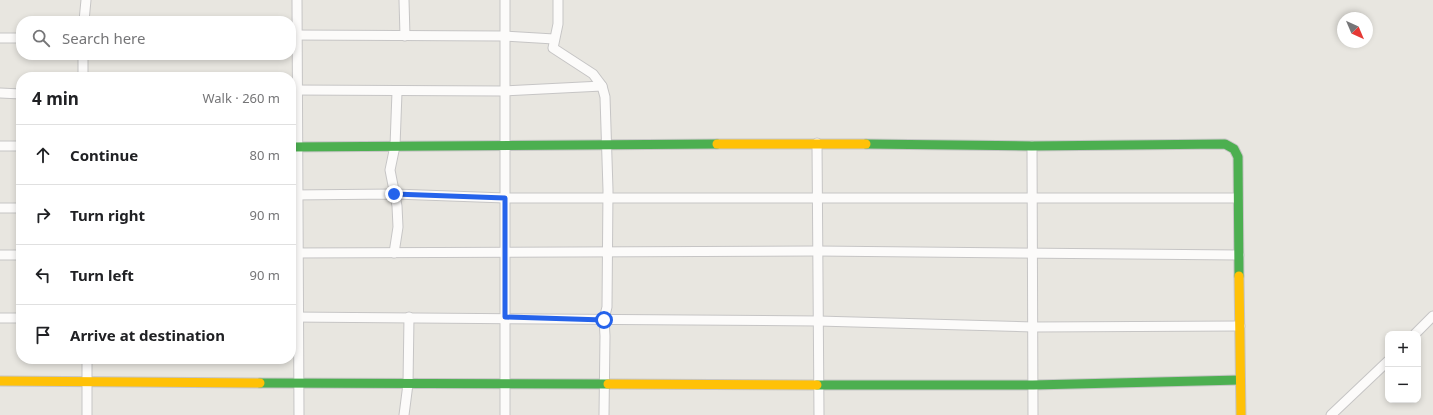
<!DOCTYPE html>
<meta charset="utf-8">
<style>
:root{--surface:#fff;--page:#f2f2f2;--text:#202124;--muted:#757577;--line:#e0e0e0}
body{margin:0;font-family:"Noto Sans",sans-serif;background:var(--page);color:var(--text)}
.controls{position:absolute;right:12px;bottom:12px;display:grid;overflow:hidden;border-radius:8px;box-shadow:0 2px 6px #0003}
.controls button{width:36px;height:36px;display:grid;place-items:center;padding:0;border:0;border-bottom:1px solid var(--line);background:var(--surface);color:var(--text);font:20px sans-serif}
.compass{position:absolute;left:1337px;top:12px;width:36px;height:36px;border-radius:50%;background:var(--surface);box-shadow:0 2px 6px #0003;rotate:136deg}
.stop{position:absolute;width:12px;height:12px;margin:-9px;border:3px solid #2563eb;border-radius:50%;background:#fff}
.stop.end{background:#2563eb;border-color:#fff;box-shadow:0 1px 4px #0008}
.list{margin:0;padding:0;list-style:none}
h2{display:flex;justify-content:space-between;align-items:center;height:52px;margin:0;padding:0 16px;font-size:17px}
h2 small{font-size:13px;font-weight:400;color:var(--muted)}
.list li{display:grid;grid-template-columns:26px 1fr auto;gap:12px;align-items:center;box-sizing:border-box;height:60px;padding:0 16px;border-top:1px solid var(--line)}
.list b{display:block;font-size:15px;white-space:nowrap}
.list em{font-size:13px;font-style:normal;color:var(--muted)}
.icon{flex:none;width:22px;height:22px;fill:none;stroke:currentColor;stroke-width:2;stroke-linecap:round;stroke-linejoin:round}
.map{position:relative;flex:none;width:1433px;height:415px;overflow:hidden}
.search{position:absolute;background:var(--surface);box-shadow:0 2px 6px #0003;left:16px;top:16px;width:280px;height:44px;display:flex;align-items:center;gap:10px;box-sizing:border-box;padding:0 14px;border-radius:16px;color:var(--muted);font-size:15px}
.panel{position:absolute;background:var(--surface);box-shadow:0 2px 6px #0003;left:16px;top:72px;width:280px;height:292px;border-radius:16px}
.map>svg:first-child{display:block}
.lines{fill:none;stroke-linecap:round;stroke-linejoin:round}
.street-casing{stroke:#c6c5c5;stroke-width:11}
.fast-casing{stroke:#c6c5c5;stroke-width:11}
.slow-casing{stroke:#c6c5c5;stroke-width:11}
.street{stroke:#fcfbfa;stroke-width:9}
.fast{stroke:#4caf50;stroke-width:9}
.slow{stroke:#ffc107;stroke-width:9}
.route{stroke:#2563eb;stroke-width:5}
</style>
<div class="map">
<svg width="1433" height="415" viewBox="0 0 1433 415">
<rect width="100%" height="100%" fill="#e8e6e0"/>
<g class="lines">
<defs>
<g id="street">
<polyline points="297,0 299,415"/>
<polyline points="404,0 405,36"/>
<polyline points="505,0 505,415"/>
<polyline points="558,0 558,24 553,48 593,74 602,86 605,97 608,190 607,307 604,319 605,336 604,415"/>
<polyline points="84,21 86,0"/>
<polyline points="291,35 505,36 554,39"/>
<polyline points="0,38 21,38"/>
<polyline points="83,77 83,55"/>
<polyline points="291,90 505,91 602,86"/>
<polyline points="0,93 21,94"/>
<polyline points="817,143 819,415"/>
<polyline points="0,146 21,146"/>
<polyline points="1032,146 1033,415"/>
<polyline points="291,195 395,194 505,198 1238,198"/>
<polyline points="0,208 21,208"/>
<polyline points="291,253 817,251 1239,255"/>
<polyline points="394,253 398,227 397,206 390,170 395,146 397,92"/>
<polyline points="0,255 21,255"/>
<polyline points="291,317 818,321 1033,327 1240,326"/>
<polyline points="0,318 21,318"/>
<polyline points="1415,334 1433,316"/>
<polyline points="87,415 87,359"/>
<polyline points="404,415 408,384 409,317"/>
<polyline points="1331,415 1388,361"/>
</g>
<g id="fast">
<polyline points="866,144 1032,146 1225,144 1234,149 1238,157 1239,276"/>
<polyline points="291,147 717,144"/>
<polyline points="260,383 608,384"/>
<polyline points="817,385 1033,385 1240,380"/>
</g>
<g id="slow">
<polyline points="717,144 866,144"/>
<polyline points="1239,276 1241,415"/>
<polyline points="0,381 260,383"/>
<polyline points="608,384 817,385"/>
</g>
</defs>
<use href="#street" class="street-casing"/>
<use href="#fast" class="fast-casing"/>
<use href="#slow" class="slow-casing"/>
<use href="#street" class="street"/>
<use href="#fast" class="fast"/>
<use href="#slow" class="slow"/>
</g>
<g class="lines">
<polyline class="route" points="394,194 505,198 505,317 604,320"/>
</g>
</svg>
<div class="controls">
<button>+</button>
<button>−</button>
</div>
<svg class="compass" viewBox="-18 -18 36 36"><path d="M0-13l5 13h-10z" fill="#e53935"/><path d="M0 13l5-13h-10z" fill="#757577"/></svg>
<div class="stop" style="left:604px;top:320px"></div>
<div class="stop end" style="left:394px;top:194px"></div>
<div class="search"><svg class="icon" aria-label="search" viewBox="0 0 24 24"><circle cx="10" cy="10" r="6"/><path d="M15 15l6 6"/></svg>Search here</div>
<section class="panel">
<h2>4 min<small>Walk · 260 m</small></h2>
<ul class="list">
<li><svg class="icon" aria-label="ahead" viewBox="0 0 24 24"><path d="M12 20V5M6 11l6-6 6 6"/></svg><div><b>Continue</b></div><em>80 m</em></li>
<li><svg class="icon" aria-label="right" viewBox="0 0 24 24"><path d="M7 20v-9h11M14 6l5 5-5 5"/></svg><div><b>Turn right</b></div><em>90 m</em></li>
<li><svg class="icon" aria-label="left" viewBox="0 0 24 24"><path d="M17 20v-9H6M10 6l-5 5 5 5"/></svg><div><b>Turn left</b></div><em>90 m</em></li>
<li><svg class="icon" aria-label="arrive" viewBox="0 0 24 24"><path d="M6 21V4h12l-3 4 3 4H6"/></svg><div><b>Arrive at destination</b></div></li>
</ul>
</section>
</div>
